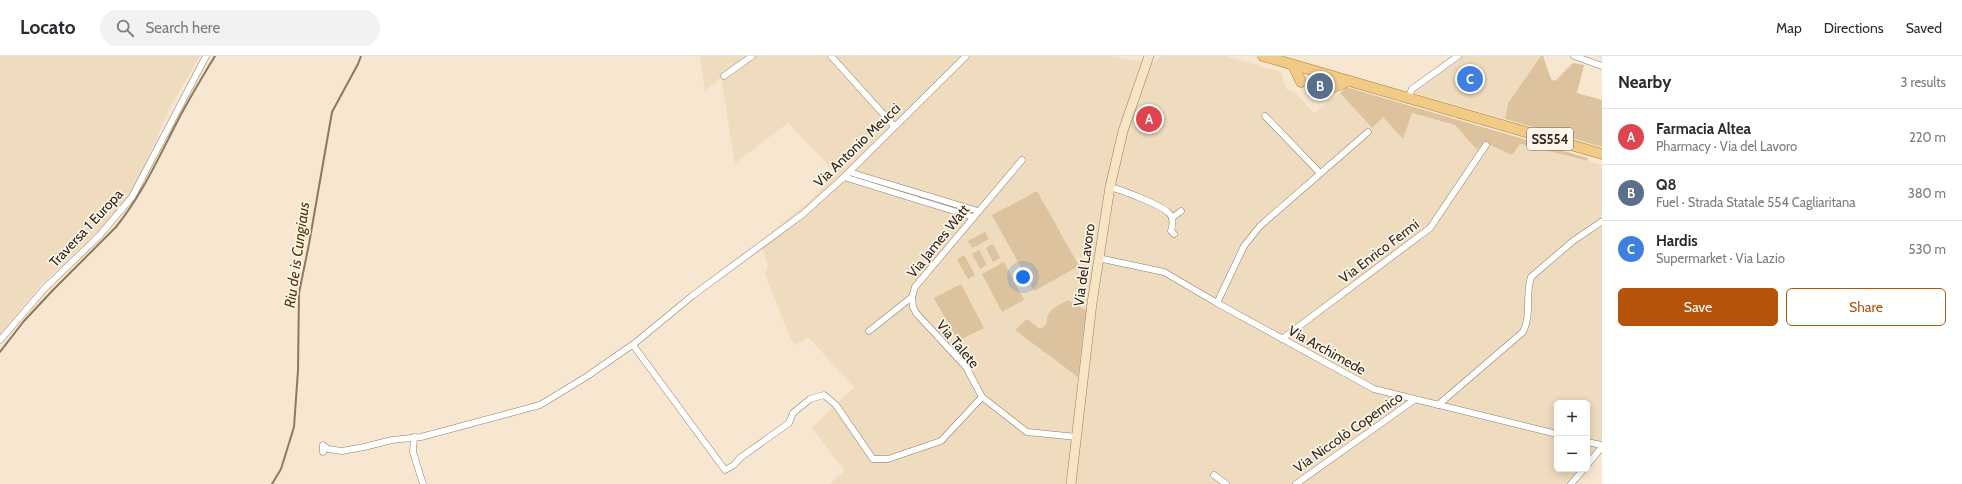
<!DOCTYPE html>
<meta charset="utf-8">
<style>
:root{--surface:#fff;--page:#f2f2f3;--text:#2b2b33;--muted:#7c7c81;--line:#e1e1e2;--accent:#b45309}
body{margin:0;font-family:Cabin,sans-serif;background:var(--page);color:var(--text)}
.controls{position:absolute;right:12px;bottom:12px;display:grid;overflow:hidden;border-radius:6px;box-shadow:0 2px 10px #0003}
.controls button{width:36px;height:36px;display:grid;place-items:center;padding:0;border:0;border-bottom:1px solid var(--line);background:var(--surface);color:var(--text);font:20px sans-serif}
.you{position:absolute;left:1023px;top:221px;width:14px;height:14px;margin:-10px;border:3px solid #fff;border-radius:50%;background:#1a73e8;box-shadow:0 0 0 6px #1a73e833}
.badge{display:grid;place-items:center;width:26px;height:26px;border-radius:50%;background:var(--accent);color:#fff;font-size:13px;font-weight:700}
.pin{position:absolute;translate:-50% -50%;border:2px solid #fff;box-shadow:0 1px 4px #0006}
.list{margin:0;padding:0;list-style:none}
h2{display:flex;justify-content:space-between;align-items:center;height:52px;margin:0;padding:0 16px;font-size:17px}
h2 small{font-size:13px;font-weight:400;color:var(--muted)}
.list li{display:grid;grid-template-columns:26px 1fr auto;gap:12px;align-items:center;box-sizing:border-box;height:56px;padding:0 16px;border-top:1px solid var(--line)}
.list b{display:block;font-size:15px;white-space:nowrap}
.list p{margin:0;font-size:13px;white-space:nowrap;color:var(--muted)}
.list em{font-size:13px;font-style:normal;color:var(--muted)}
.actions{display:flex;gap:8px;padding:12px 16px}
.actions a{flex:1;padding:9px 0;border:1px solid var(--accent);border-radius:6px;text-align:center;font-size:14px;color:var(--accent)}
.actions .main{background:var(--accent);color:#fff}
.icon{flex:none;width:22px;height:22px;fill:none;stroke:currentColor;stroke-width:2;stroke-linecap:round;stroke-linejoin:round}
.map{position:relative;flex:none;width:1602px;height:428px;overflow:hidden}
header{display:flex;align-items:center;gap:24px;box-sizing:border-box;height:56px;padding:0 20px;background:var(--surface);border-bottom:1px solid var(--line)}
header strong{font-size:19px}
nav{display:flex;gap:22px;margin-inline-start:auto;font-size:14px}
.search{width:280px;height:36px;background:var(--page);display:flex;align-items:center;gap:10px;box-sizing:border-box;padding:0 14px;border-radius:22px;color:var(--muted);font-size:15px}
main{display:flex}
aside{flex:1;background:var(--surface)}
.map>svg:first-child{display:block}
.built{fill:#efdbbe;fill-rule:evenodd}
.green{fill:#ddc39d}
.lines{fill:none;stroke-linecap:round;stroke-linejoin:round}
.stream{stroke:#8e795a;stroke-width:2}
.minor-casing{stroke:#8d7f6a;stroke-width:7}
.secondary-casing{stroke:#8d7f6a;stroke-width:10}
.primary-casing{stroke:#a67b2e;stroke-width:11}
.minor{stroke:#fff;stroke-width:6}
.secondary{stroke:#f8e5c3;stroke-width:9}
.primary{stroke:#f1cb86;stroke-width:10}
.labels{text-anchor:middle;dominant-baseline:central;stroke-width:3.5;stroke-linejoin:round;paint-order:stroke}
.shield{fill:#fff5e8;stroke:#6c655b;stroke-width:1}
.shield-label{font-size:13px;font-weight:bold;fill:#2d271e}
.street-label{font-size:14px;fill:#2d271e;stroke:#fff5e8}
.water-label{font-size:15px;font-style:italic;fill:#533800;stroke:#fff5e8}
</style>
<header>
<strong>Locato</strong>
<div class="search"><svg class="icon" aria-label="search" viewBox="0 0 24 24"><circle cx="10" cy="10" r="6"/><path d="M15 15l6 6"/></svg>Search here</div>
<nav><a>Map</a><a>Directions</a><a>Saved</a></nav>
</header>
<main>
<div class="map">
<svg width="1602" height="428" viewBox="0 0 1602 428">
<rect width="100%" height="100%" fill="#f7e7d0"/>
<g class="built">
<polygon points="0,0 200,0 169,53 135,132 104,169 38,232 0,278"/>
<path d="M700,0H1108L1153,7L1161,0H1226L1281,16L1286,33L1294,35L1314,57L1340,37L1371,72L1383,61L1403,83L1412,57L1455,69L1477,94L1484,85L1519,88L1602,109V397L1575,428H830L845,415L812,372L854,331L808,281L796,289L791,284L765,218L768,209L760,185L811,144L836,117L788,67L735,107L721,21L705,35ZM1557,347H1587V413H1557Z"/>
<polygon points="1459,0 1541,0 1508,47 1505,63 1410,36"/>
</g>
<g class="green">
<polygon points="1541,0 1543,0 1551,23 1555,25 1573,7 1584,9 1577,37 1602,44 1602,91 1505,63 1508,47"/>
<polygon points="1346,31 1588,102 1588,105 1520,88 1512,99 1484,86 1477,94 1455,69 1412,57 1403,83 1383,61 1372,72 1340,37"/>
<polygon points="1037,135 1079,210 1034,235 992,159"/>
<polygon points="985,176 989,183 972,192 968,185"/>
<polygon points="993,188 1000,202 993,206 986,192"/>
<polygon points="979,194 987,209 980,213 972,198"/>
<polygon points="964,199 975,219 968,223 957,204"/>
<polygon points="1004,206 1024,244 1002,256 982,218"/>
<polygon points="961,228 984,272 958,285 934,242"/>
<path d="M1068,244L1086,254L1078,321L1015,274L1027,263L1040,273L1047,268C1046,254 1057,250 1068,244Z"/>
</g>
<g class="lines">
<g class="stream">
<path d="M0,296L24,265L53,234L116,171C141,140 157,105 175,70C187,46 201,23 215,0"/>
<polyline points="272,428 281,413 294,371 298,314 299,237 309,188 332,56 358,8 361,0"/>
</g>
<defs>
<g id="minor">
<polyline points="831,0 894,70"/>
<polyline points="1574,0 1602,10"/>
<polyline points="724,20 752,0"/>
<polyline points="1408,42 1412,33 1458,0"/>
<polyline points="1265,60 1320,117"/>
<polyline points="849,116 978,155"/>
<polyline points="844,121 973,161"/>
<path d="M1110,131C1122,134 1161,149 1169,157C1174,162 1173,169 1171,175L1174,178"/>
<polyline points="1172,162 1181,155"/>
<polyline points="1098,202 1164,216 1217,247 1374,333 1557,378"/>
<polyline points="912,241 913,251 916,257 966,311 982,341 1027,376 1077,381"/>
<polyline points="1217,247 1244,190 1260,170 1368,76"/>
<polyline points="869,275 912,241 915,231 1022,104"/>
<polyline points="1282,283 1430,172 1486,89"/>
<polyline points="0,284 45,232 99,180 132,141 206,0"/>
<polyline points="633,289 725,414 734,409 740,402 789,367 793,357 810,343 824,339 836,349 873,403 888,403 941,385 982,341"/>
<path d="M1438,349L1523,276C1532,258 1525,239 1531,221L1573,185L1601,166"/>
<polyline points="414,381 413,396 423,428"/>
<polyline points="1587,386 1602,389"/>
<polyline points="323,396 323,389 328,393 342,395 364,391 392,384 421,381 540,349 586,321 635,287 692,240 803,158 844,121 966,0"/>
<polyline points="1587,409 1602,391"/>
<polyline points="1214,419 1226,428"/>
<polyline points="1296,428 1414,344"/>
<polyline points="1571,428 1584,413"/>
</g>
<polyline id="secondary" points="1071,428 1092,247 1110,131 1123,75 1149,0"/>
<g id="primary">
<polyline points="1263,0 1602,98"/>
<polyline points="1293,9 1301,26"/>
<polyline points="1329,33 1349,25"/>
</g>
</defs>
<use href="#minor" class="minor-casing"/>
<use href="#secondary" class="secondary-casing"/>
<use href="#primary" class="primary-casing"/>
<use href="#minor" class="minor"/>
<use href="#secondary" class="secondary"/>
<use href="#primary" class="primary"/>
</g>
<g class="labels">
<rect class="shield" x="1527" y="72" width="46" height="22" rx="3"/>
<g class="shield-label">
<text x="1550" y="83">SS554</text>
</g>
<g class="street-label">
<text transform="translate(857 89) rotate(-44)">Via Antonio Meucci</text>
<text transform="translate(86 172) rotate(-47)">Traversa 1 Europa</text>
<text transform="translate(938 185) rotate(-51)">Via James Watt</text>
<text transform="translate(1379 195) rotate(-37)">Via Enrico Fermi</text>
<text transform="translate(1084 209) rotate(-82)">Via del Lavoro</text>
<text transform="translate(958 288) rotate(50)">Via Talete</text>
<text transform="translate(1327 294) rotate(29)">Via Archimede</text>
<text transform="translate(1348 376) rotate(-35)">Via Niccolò Copernico</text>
</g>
<g class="water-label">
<text transform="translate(297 199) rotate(-82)">Riu de is Cungiaus</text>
</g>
</g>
</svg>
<div class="controls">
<button>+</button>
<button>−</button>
</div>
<div class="you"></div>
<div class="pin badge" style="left:1149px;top:63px;background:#e0444e">A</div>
<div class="pin badge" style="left:1320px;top:30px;background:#5c6f8a">B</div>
<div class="pin badge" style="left:1470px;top:23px;background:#3f7fe0">C</div>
</div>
<aside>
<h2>Nearby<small>3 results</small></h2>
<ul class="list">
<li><span class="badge" style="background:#e0444e">A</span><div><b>Farmacia Altea</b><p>Pharmacy · Via del Lavoro</p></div><em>220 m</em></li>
<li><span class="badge" style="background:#5c6f8a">B</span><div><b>Q8</b><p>Fuel · Strada Statale 554 Cagliaritana</p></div><em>380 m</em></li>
<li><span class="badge" style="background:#3f7fe0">C</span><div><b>Hardis</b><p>Supermarket · Via Lazio</p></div><em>530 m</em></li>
</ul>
<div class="actions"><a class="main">Save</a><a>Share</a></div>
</aside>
</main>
